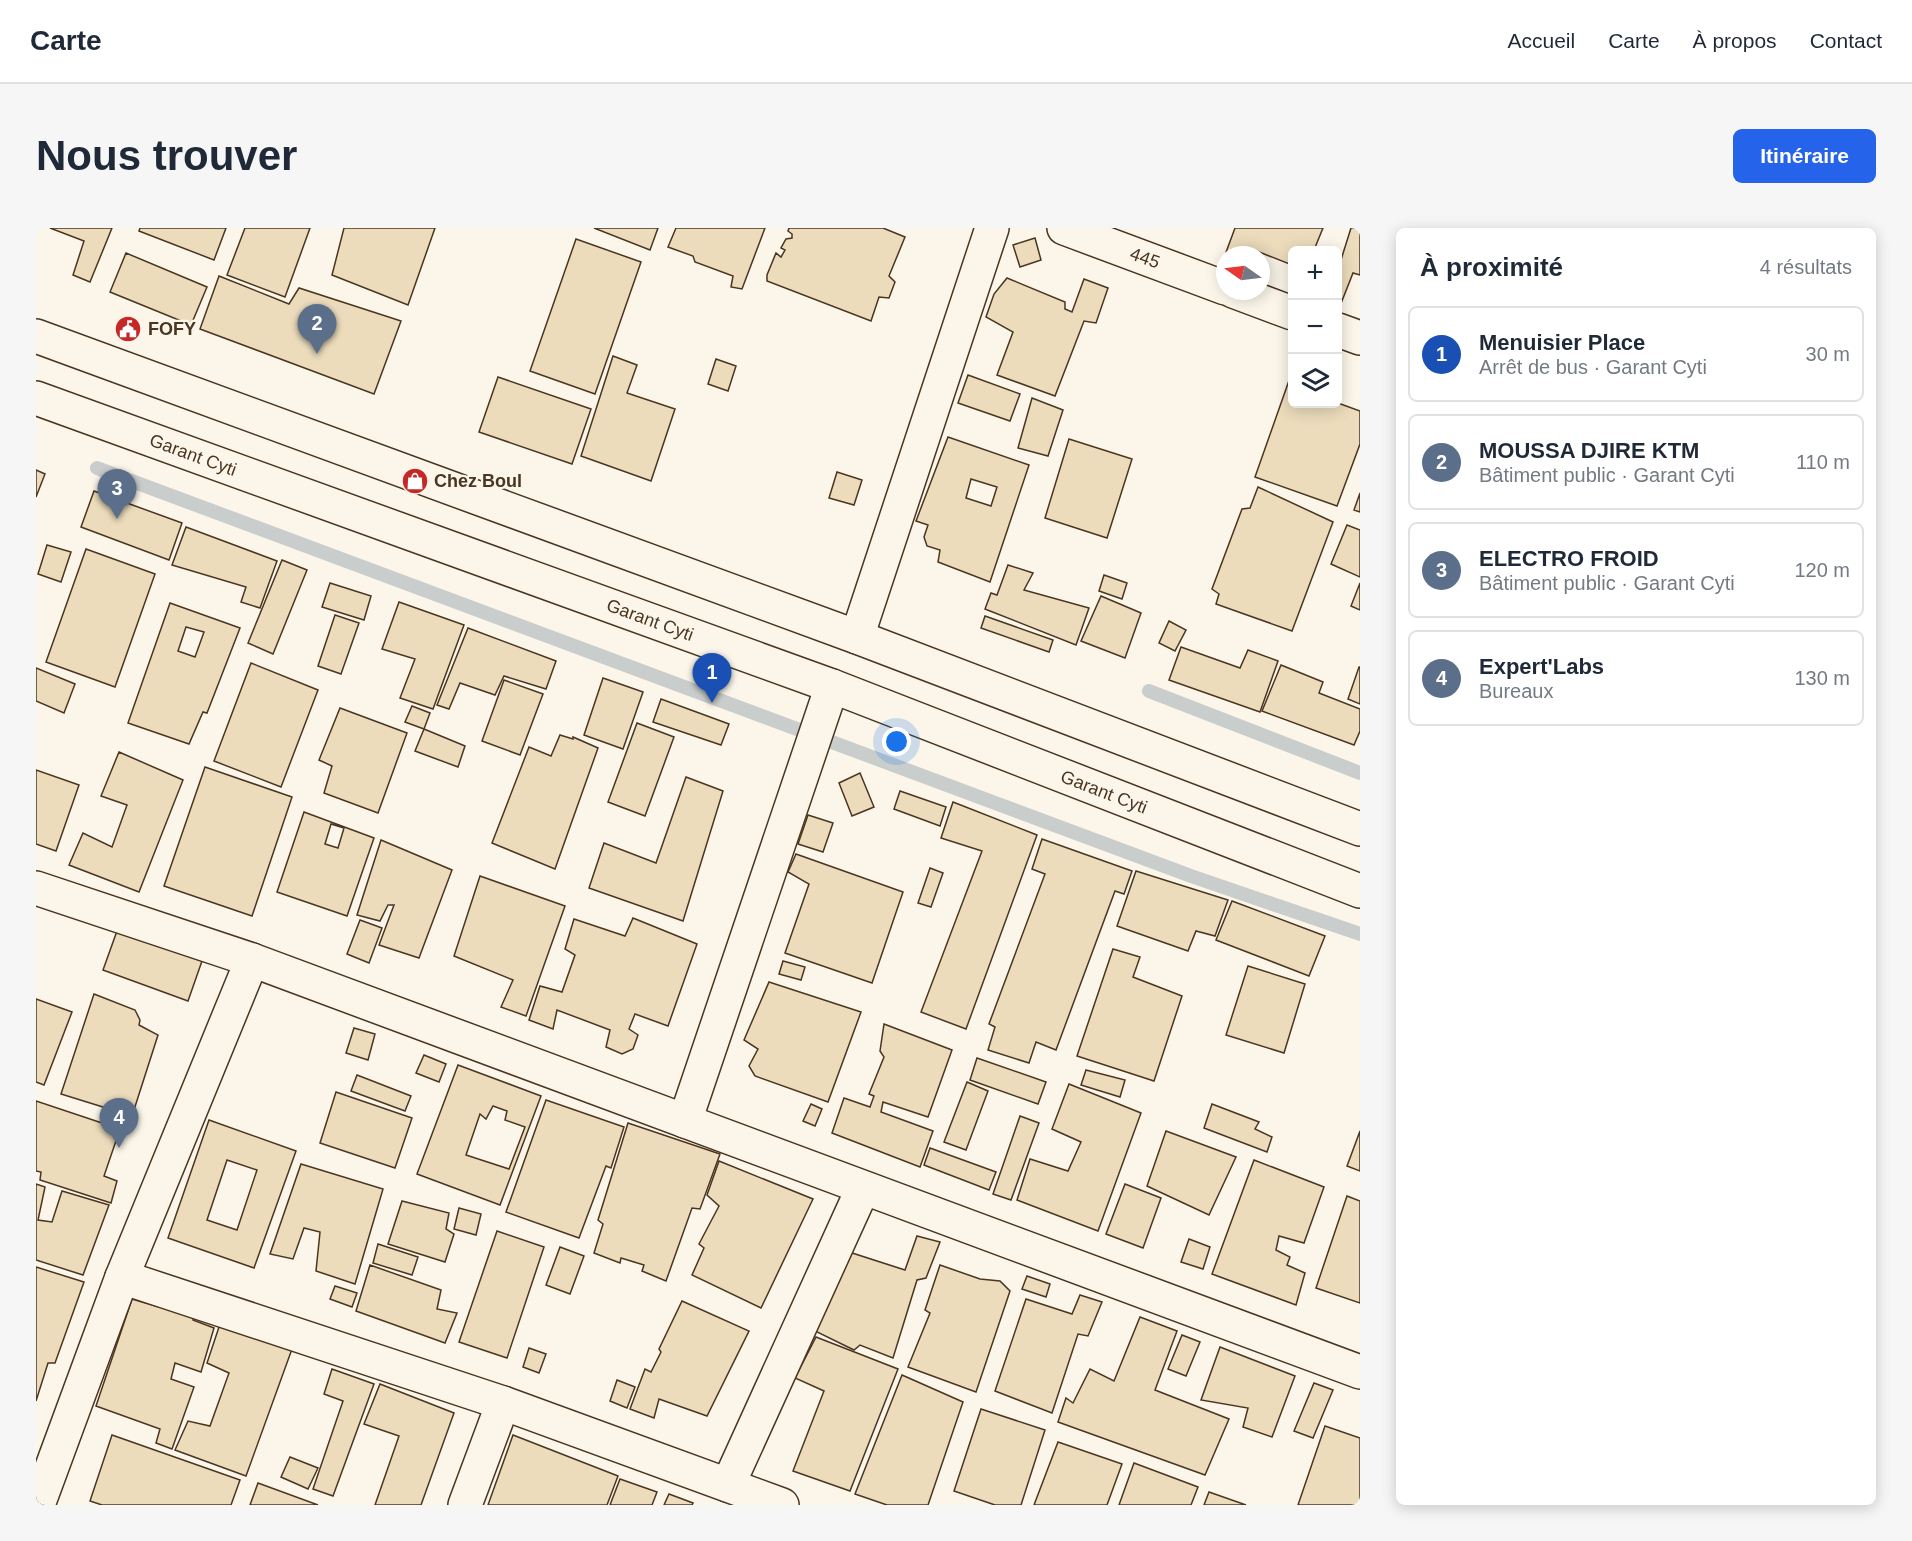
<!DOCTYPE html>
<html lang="fr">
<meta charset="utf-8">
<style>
:root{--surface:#fff;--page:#f6f6f7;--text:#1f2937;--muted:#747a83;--line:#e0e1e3;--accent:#2563eb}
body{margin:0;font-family:Arial,sans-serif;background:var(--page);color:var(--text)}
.controls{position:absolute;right:18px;top:18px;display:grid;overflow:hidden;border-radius:9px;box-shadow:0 3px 15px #0003}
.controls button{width:54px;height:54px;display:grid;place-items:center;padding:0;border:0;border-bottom:2px solid var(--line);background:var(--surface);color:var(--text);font:30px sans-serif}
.compass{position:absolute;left:1180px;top:18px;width:54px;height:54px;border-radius:50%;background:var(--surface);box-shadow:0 3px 15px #0003;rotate:284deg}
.you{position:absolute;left:861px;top:514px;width:21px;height:21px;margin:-15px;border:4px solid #fff;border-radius:50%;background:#1a73e8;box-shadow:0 0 0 9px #1a73e833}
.badge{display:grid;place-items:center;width:39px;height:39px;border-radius:50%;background:var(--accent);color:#fff;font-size:20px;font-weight:700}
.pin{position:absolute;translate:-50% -50px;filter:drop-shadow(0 2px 3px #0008)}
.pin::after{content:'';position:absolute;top:32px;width:21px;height:18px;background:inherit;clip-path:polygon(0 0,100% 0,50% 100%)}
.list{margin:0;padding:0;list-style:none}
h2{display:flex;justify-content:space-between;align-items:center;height:78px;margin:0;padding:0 24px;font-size:26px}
h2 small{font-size:20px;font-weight:400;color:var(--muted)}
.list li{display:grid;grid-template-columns:39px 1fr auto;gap:18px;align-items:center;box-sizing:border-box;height:96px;margin:0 12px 12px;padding:0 12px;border:2px solid var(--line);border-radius:9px}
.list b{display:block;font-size:22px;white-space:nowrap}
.list p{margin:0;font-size:20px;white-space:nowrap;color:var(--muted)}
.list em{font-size:20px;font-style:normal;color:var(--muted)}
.icon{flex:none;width:33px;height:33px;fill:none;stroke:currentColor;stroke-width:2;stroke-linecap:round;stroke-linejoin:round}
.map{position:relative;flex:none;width:1324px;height:1277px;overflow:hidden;border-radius:9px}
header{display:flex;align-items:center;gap:36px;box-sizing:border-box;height:84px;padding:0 30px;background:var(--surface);border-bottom:2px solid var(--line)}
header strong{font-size:28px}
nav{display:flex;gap:33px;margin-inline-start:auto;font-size:21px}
.intro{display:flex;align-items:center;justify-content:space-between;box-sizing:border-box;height:144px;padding:0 36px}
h1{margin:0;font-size:42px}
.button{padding:15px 27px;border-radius:9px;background:var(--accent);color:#fff;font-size:21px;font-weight:700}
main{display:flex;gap:36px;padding:0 36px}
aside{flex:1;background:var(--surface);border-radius:9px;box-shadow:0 3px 15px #0003}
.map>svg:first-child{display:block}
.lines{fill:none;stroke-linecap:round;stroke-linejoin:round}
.stream{stroke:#c9cecd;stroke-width:14}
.building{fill:#ecdcbc;stroke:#4a3520;stroke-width:1.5;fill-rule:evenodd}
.street-casing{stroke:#4a3520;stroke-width:36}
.secondary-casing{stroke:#4a3520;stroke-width:36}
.street{stroke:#fbf6e9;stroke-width:33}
.secondary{stroke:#fbf6e9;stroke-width:33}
.labels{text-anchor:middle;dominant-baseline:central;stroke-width:4.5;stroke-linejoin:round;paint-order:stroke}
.street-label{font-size:18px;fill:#4a3520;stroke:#fbf6e9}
.poi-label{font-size:18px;font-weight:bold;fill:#4a3520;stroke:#fbf6e9;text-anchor:start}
</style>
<header>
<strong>Carte</strong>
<nav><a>Accueil</a><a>Carte</a><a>À propos</a><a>Contact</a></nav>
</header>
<div class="intro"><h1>Nous trouver</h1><a class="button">Itinéraire</a></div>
<main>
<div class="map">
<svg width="1324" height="1277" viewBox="0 0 1324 1277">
<rect width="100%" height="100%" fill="#fbf6e9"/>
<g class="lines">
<g class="stream">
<polyline points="61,240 1155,648 1324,706"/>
<polyline points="1113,463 1324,545"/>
</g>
</g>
<g class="building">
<polygon points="14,0 76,0 54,54 37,47 48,13"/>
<polygon points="104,0 190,0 178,32 103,3"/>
<polygon points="209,0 274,0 249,69 191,47"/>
<polygon points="308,0 399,0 372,77 296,47"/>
<polygon points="558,0 622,0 614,22"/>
<polygon points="640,0 729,0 706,61 695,59 697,48 659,34 657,28 632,19"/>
<polygon points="753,0 847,0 869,9 853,48 859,54 853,70 843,69 835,93 731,53 731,47 740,25 745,29 749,22 745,20 750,11 756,10 756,6 752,3"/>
<polygon points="1199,0 1287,0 1278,22 1256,22 1256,37 1218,22 1216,27 1189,27"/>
<polygon points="1315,0 1324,0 1324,47 1317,45 1302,83 1302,34 1304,35"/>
<polygon points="999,10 1005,32 984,39 977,17"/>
<polygon points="540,11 605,34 559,166 494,143"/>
<polygon points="90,25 171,59 155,97 74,64"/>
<polygon points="183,48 253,76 263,60 365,93 338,166 164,101"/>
<polygon points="971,50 1029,74 1029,81 1036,84 1048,51 1072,60 1060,95 1048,93 1019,168 961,147 977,104 950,89 958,66"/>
<polygon points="577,128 601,137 591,165 639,181 615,253 545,228"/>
<polygon points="680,131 700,138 692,163 672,156"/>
<polygon points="1256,144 1256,176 1302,175 1324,183 1324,216 1301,278 1219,249"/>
<polygon points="932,147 984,166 974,193 922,175"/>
<polygon points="462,149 555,181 536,236 443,204"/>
<polygon points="996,170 1027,182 1012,228 982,220"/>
<path d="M912,209L993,237L954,354L902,334L904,322L891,318L888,309L892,297L880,293ZM935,251L961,259L955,278L930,270Z"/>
<polygon points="1033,211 1096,231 1071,310 1009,290"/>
<polygon points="0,242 9,246 0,269"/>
<polygon points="801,244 826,252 818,277 793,270"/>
<polygon points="1222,259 1297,294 1256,403 1180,376 1183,366 1176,361 1206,281 1214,280"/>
<polygon points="58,263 146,295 133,332 45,299"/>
<polygon points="1324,265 1324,284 1318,282"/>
<polygon points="1311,297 1324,302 1324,349 1295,336"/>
<polygon points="150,299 241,333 224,380 205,374 210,359 136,337"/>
<polygon points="11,317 35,324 25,354 2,346"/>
<polygon points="50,321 119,346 79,459 10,434"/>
<polygon points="246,332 271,342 237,426 212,415"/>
<polygon points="972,337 997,345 988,362 1053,380 1040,417 949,381 955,365 961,367"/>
<polygon points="1068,347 1091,355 1086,371 1063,363"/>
<polygon points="294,355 335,368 328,392 286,379"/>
<polygon points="1324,355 1324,382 1315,378"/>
<polygon points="1065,368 1105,385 1089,430 1045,413"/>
<polygon points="363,374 428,397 397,481 364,470 379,431 346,421"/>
<path d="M134,375L204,400L171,485L167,484L153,516L92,495ZM150,399L168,404L159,429L142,423Z"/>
<polygon points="299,387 323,395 305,446 282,438"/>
<polygon points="949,388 1017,412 1013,424 945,400"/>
<polygon points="1133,393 1150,402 1139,423 1123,415"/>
<polygon points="432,400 520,433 510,461 468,448 459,467 424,455 413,481 401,477"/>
<polygon points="1145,419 1204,440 1212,422 1242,433 1224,484 1133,452"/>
<polygon points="215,435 282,462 245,559 178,533"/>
<polygon points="1245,437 1287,454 1283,465 1324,481 1324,503 1318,517 1226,483"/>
<polygon points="1323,439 1324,439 1324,476 1312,471"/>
<polygon points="0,440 39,456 28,485 0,473"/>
<polygon points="567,450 607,464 587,521 548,507"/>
<polygon points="468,452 507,466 484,527 446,513"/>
<polygon points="625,471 693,496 685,517 617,494"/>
<polygon points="376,478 394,485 388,501 369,494"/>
<polygon points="304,480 371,505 342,585 288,565 296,538 283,532"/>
<polygon points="601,495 638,509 609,588 572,574"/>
<polygon points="388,501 429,518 422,539 379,523"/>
<polygon points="524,507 537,511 537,509 562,520 519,641 456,615 493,519 515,528"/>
<polygon points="83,524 147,552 103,664 33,637 47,605 76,619 91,577 65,568"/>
<polygon points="169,539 256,569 216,688 128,658"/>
<polygon points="0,542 43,557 20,623 0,616"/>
<polygon points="824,545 838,579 816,588 803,555"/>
<polygon points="650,549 687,563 647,693 553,660 568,615 620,635"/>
<polygon points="864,563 910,579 904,598 858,581"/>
<polygon points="917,574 1001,607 930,801 885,784 946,623 905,610"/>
<path d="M268,584L338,610L311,688L241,664ZM295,596L308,600L302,620L289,616Z"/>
<polygon points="772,587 797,595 787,624 762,616"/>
<polygon points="1006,611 1096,643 1088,666 1079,663 1020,822 1000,814 993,835 952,822 959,799 953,796 1009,646 996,641"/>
<polygon points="345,612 416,642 383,730 343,717 358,677 352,677 344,693 321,687"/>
<polygon points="760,626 867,664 836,755 749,725 773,656 752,644"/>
<polygon points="894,640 907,645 895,679 882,675"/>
<polygon points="1100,643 1192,672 1179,708 1160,703 1152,723 1081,698"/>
<polygon points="444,648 529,678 490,788 465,779 477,752 418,728"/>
<polygon points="1196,673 1289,708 1273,748 1180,712"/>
<polygon points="597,690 661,716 632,798 599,786 593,801 602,807 597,821 586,826 570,819 574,802 521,782 517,801 493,792 504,758 526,764 539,727 529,721 538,691 589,708"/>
<polygon points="324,692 346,700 333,735 311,726"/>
<polygon points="81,703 166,733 152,773 67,742"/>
<polygon points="1077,721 1104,729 1097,749 1146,768 1118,853 1041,828"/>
<polygon points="747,733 769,739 765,752 743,746"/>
<polygon points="1212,738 1269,756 1248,825 1190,807"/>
<polygon points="733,754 825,784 792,874 719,848 713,838 722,821 708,812"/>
<polygon points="58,766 99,782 104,792 103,797 122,807 96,888 25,866"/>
<polygon points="0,771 36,784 8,857 0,854"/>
<polygon points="848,796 916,822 892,889 847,874 845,884 897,903 884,939 796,905 808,870 834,879 838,868 833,866 848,829 844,823"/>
<polygon points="318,800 339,806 332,832 310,825"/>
<polygon points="388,827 410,836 403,854 380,845"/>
<polygon points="941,830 1010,854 1002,876 934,852"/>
<path d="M422,837L505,868L464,977L381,946ZM457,878L471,883L469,892L489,899L473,941L430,927L444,886L450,891Z"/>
<polygon points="1050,842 1089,852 1084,869 1045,857"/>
<polygon points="321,847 375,868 369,883 315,863"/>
<polygon points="931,854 952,863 930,922 908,914"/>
<polygon points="1033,856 1105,885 1062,1003 981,972 994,931 1032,943 1045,914 1016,901"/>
<polygon points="300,864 376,890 359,940 284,915"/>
<polygon points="510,872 588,899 575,940 570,938 543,1010 470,984"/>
<polygon points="0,873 84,901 68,948 81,953 75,975 4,952 5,944 0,943"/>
<polygon points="775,876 786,881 779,898 767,893"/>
<polygon points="1176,876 1223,894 1219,901 1236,909 1231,924 1168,900"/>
<polygon points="984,888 1003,895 975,972 957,966"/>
<path d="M173,892L260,923L218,1040L132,1010ZM191,932L221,942L201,1002L171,992Z"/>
<polygon points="592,895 684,926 664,981 656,980 630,1053 606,1043 608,1037 585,1030 584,1035 558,1025 567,996 562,992"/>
<polygon points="1130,903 1200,929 1173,987 1111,958"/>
<polygon points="1324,903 1324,943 1311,938"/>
<polygon points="894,920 960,944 953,962 888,937"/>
<polygon points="1218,932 1288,959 1268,1015 1243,1008 1240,1022 1254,1029 1251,1037 1269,1045 1260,1077 1176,1046"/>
<polygon points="683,933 777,971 725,1080 656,1047 668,1020 663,1016 683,978 671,967"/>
<polygon points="265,936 347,961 319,1056 280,1043 284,1004 268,1000 257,1031 234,1026"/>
<polygon points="0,956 9,959 2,992 16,994 26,963 73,977 47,1047 0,1032"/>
<polygon points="1089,956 1125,970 1107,1020 1070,1006"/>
<polygon points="1311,968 1324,973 1324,1075 1280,1060"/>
<polygon points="366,973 413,985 410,1001 418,1006 409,1034 352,1016"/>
<polygon points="423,980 445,986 440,1007 418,1001"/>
<polygon points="461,1003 508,1019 471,1130 423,1114"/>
<polygon points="881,1008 904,1014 890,1050 881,1052 857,1130 824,1117 818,1122 779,1103 813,1024 869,1042"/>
<polygon points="1153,1011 1174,1019 1167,1041 1145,1034"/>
<polygon points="342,1016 382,1029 376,1047 337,1035"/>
<polygon points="524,1019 548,1028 534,1066 510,1057"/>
<polygon points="334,1037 405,1062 401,1081 421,1085 409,1115 320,1083"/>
<polygon points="904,1037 944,1051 964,1053 974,1063 940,1164 872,1139 894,1085 889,1082"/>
<polygon points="0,1039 48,1054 19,1135 12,1135 0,1173"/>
<polygon points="991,1048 1014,1056 1010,1069 986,1061"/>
<polygon points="299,1058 321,1065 316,1079 294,1071"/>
<polygon points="1044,1067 1066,1074 1052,1108 1042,1106 1016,1185 959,1163 990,1071 1036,1086"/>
<polygon points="96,1071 123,1079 125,1073 158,1085 157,1092 178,1100 165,1144 139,1135 135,1151 158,1159 136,1221 120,1215 124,1201 60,1178"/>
<polygon points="646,1073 713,1103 671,1188 623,1171 618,1190 594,1181 609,1141 615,1144 625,1124 623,1121"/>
<polygon points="1104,1089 1141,1103 1119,1162 1193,1191 1169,1247 1022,1194 1030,1170 1037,1175 1054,1141 1078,1153"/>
<polygon points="184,1096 256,1121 210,1248 139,1222 152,1193 174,1198 193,1145 171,1135"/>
<polygon points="1146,1107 1164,1114 1150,1148 1132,1141"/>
<polygon points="780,1109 862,1141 814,1263 757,1243 788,1163 759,1150"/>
<polygon points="1184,1119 1259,1148 1236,1209 1207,1199 1212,1180 1165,1172"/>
<polygon points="493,1120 510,1126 503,1145 487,1139"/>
<polygon points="296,1141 338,1156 297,1268 277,1261 307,1173 288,1166"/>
<polygon points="866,1147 927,1174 892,1277 851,1277 819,1266"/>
<polygon points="581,1152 599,1159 591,1180 574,1173"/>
<polygon points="1278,1155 1297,1162 1277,1210 1258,1203"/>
<polygon points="344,1156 418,1185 385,1277 339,1277 363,1208 328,1196"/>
<polygon points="945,1181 1009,1202 985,1277 959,1277 918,1263"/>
<polygon points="1289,1198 1324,1210 1324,1277 1262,1277"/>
<polygon points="76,1207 204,1252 195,1277 66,1277 54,1273"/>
<polygon points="477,1207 582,1248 571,1277 452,1277"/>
<polygon points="1022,1214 1086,1236 1071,1277 998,1277"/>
<polygon points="254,1229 282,1240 272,1261 245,1249"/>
<polygon points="1098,1235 1162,1259 1155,1277 1083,1277"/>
<polygon points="584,1251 621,1264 616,1277 574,1277"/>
<polygon points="222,1255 282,1277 214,1277"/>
<polygon points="1173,1264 1210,1277 1168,1277"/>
<polygon points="633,1266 657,1275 656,1277 628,1277"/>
</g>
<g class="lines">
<defs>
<g id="street">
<polyline points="1028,0 1189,60"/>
<polyline points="1197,63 1256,85"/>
<polyline points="1302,102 1324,110"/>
<polyline points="821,409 956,0"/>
<polyline points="0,660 216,732 1324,1144"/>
<polyline points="649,893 796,458"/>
<polyline points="86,1049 467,1175 746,1277"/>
<polyline points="692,1257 827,960"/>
<polyline points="2,1277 86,1049 216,732"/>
<polyline points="429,1277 467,1175"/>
</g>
<g id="secondary">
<polyline points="0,108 821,409 1324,601"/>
<polyline points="0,170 796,458 1324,663"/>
</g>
</defs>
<use href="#street" class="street-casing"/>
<use href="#secondary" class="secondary-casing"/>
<use href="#street" class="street"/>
<use href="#secondary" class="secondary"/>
</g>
<defs>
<symbol id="civic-disc" viewBox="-11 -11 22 22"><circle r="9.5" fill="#c62828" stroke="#fbf6e9"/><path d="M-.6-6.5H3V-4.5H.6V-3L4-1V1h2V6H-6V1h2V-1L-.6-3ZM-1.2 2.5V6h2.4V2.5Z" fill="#fff"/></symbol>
<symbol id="shop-disc" viewBox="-11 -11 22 22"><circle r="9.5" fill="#c62828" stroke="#fbf6e9"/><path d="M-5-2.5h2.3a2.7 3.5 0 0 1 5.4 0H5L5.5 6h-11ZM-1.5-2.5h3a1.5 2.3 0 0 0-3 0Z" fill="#fff"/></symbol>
</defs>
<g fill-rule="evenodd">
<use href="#civic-disc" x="77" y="86" width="30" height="30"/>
<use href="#shop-disc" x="364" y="238" width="30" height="30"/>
</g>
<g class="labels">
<g class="street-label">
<text transform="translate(1109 30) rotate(20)">445</text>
<text transform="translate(157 227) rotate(20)">Garant Cyti</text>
<text transform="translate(614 392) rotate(20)">Garant Cyti</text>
<text transform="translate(1068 564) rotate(21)">Garant Cyti</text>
</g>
<g class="poi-label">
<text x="112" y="101">FOFY</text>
<text x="398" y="253">Chez Boul</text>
</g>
</g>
</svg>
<div class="controls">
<button>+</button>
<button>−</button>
<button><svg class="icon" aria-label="layers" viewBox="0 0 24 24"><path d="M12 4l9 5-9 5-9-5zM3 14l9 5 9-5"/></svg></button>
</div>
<svg class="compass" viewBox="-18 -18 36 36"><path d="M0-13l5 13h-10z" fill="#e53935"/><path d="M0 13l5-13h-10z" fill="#747a83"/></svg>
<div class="you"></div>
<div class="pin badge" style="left:676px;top:475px;background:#1a4fb4">1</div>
<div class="pin badge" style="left:281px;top:126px;background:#5c6f8a">2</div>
<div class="pin badge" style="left:81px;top:291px;background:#5c6f8a">3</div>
<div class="pin badge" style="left:83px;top:920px;background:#5c6f8a">4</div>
</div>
<aside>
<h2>À proximité<small>4 résultats</small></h2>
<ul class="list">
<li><span class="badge" style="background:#1a4fb4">1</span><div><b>Menuisier Place</b><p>Arrêt de bus · Garant Cyti</p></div><em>30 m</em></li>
<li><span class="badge" style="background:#5c6f8a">2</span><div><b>MOUSSA DJIRE KTM</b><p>Bâtiment public · Garant Cyti</p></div><em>110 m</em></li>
<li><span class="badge" style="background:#5c6f8a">3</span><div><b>ELECTRO FROID</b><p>Bâtiment public · Garant Cyti</p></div><em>120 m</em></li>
<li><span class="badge" style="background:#5c6f8a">4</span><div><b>Expert'Labs</b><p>Bureaux</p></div><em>130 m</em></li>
</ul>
</aside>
</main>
